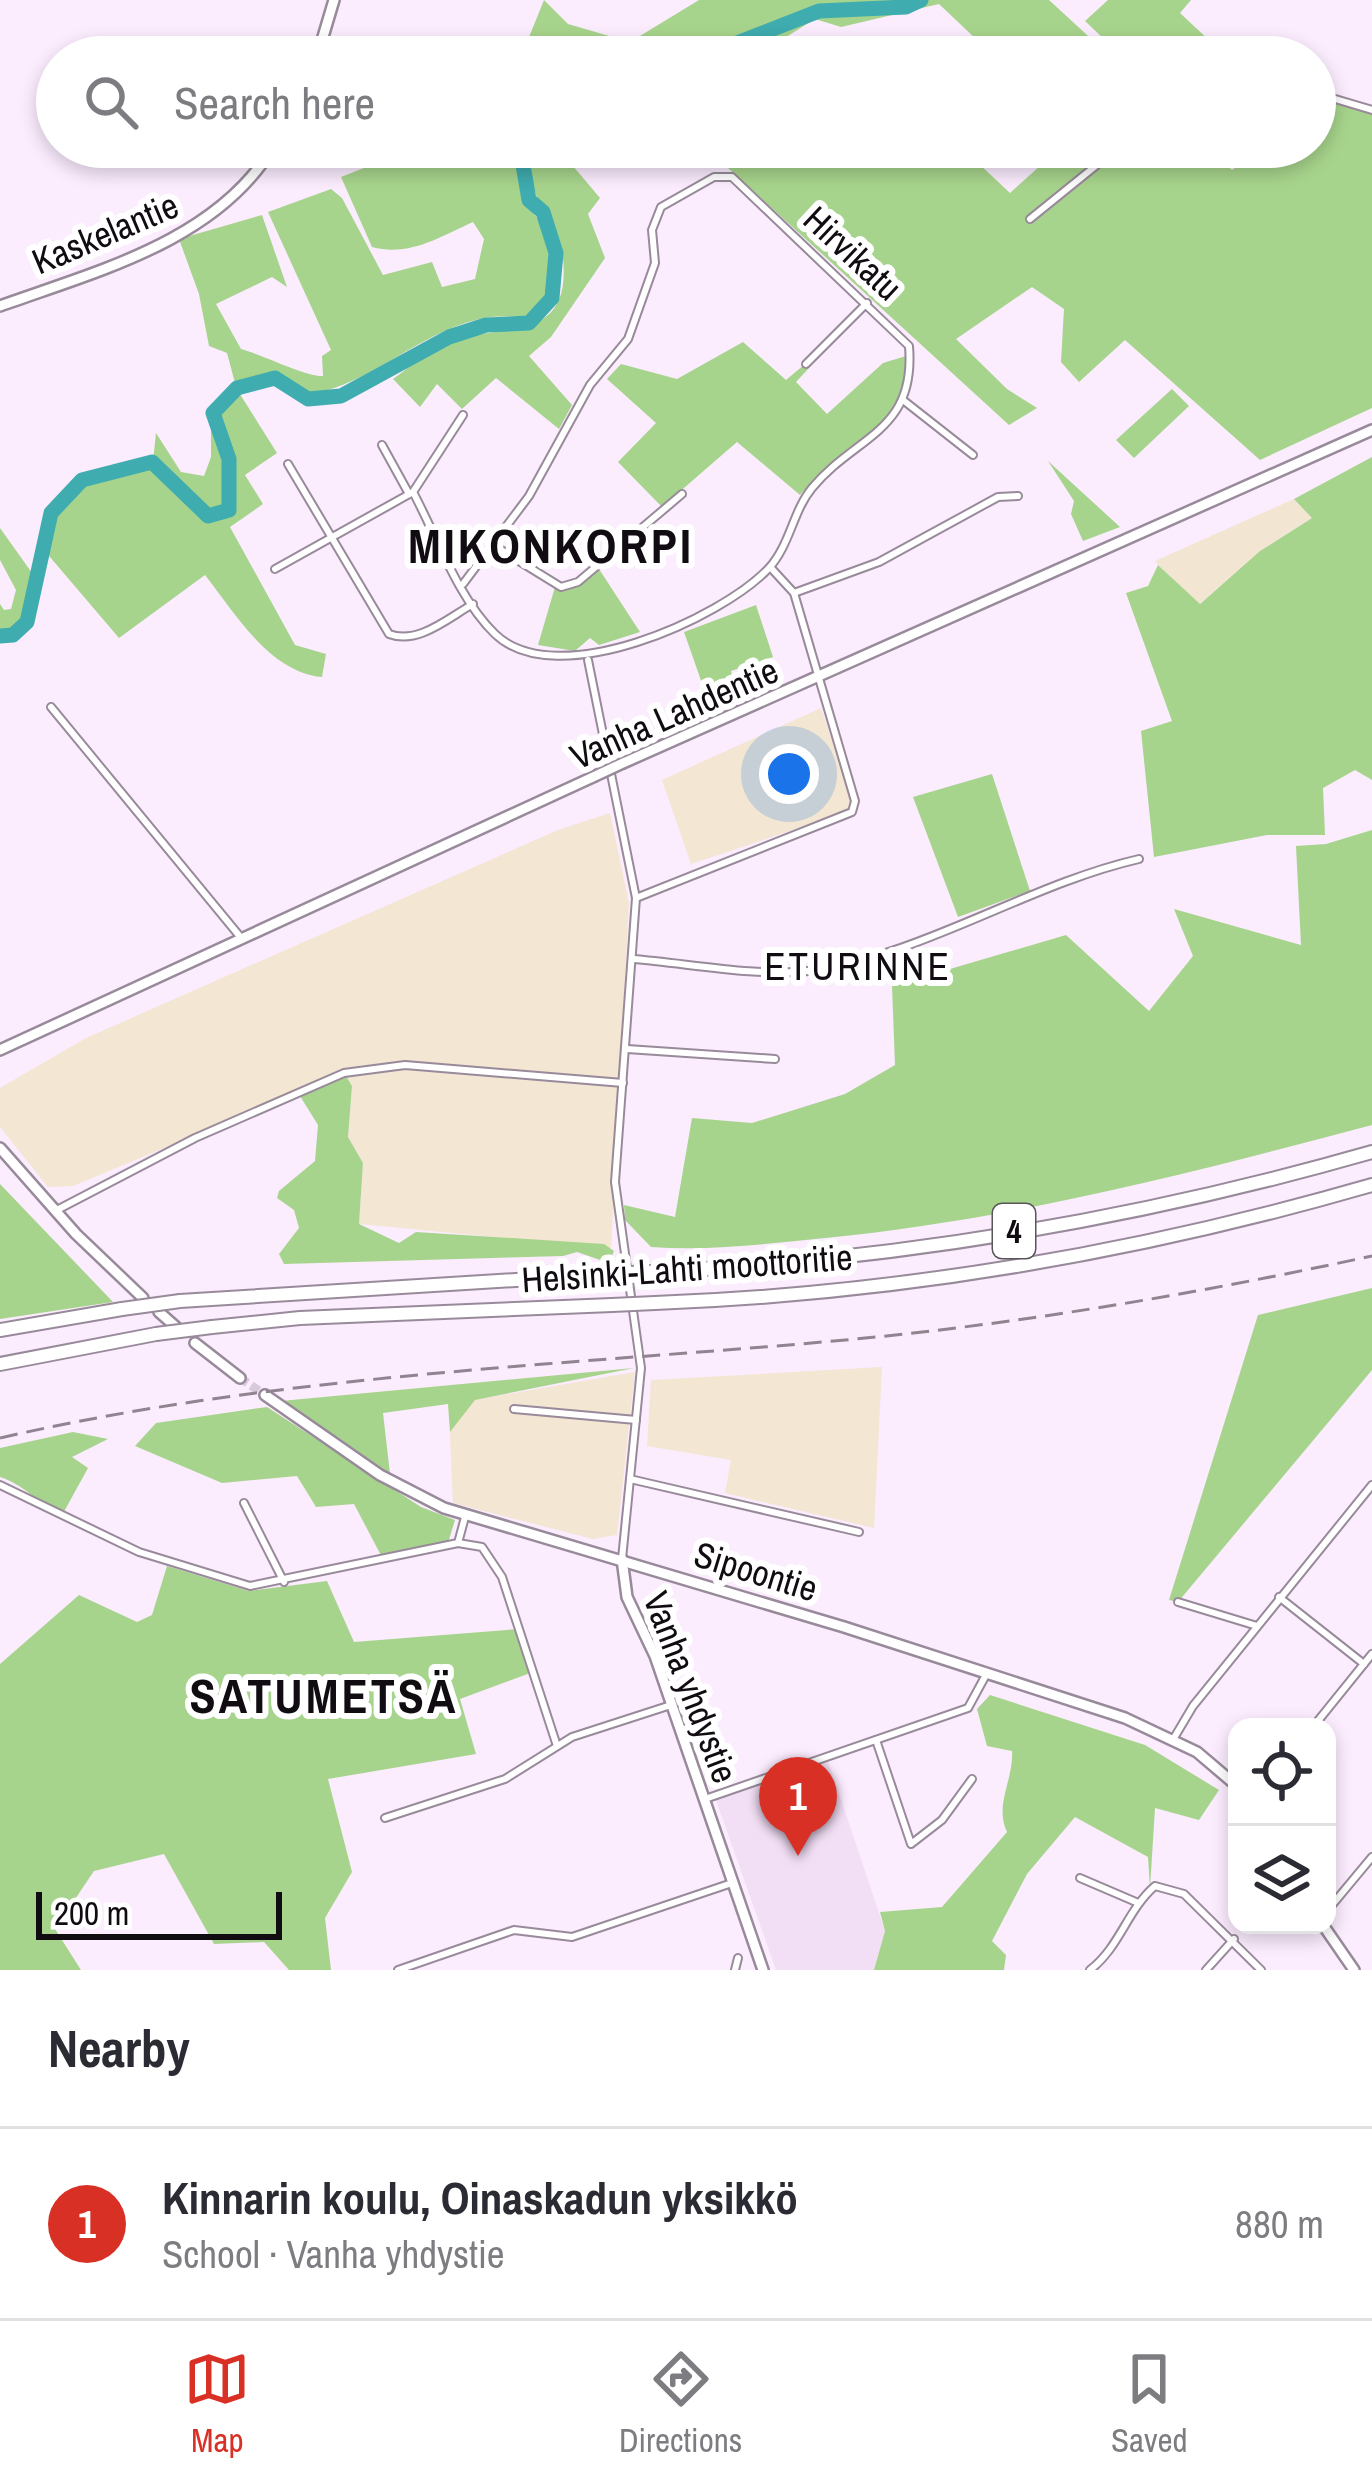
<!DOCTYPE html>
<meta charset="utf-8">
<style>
:root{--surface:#fff;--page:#f7f7f7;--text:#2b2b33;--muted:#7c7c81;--line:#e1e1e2;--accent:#d93025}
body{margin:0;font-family:"Archivo Narrow",sans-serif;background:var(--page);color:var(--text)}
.controls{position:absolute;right:36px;bottom:36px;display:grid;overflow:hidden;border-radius:24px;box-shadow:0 6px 18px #0003}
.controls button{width:108px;height:108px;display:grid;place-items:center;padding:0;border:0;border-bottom:3px solid var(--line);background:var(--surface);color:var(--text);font:60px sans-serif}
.scale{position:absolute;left:36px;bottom:30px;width:246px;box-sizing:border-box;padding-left:12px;border:6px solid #110c11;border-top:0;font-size:33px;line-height:42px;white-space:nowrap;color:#110c11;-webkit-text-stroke:9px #fff;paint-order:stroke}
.you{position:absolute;left:789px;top:774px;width:42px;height:42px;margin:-30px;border:9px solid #fff;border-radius:50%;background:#1a73e8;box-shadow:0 0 0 18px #1a73e833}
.badge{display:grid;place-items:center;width:78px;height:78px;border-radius:50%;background:var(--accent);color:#fff;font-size:39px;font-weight:700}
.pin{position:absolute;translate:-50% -99px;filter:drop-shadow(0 3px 6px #0008)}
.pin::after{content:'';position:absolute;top:63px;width:42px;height:36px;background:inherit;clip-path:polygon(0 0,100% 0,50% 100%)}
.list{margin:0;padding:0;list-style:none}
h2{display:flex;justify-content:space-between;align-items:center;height:156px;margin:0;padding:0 48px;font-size:51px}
h2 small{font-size:39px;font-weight:400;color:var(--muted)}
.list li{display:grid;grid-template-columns:78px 1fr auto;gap:36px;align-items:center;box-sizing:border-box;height:192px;padding:0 48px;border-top:3px solid var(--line)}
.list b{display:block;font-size:45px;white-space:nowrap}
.list p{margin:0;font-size:39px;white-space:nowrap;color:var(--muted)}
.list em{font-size:39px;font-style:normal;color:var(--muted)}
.icon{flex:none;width:66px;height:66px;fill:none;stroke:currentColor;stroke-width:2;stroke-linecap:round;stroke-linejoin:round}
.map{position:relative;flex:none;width:1372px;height:1970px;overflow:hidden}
.search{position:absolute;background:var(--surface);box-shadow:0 6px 18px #0003;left:36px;right:36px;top:36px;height:132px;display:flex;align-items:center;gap:30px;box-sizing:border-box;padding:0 42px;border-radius:66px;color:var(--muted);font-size:45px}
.sheet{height:348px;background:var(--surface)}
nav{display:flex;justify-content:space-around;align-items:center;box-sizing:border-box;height:168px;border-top:3px solid var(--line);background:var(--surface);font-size:33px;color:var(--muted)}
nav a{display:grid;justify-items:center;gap:6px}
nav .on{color:var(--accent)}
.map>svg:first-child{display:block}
.commercial{fill:#f2e6d2}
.industrial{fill:#f3e6d2}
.built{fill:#f2def5}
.green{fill:#a7d48c}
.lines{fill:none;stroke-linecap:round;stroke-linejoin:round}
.river{stroke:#3facaf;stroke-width:15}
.tertiary-tunnel{stroke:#d8cada;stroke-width:9;stroke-dasharray:9 4.5;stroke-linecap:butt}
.minor-casing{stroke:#988a9a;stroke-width:10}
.tertiary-casing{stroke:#988a9a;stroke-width:14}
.secondary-casing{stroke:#988a9a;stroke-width:14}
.motorway-casing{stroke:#988a9a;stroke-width:16}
.minor{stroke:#fff;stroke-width:6}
.tertiary{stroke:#fff;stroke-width:9}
.secondary{stroke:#fff;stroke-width:9}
.motorway{stroke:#fff;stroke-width:12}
.rail{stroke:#8f8490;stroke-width:3;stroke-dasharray:18 9;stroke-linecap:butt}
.secondary-bridge-casing{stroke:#988a9a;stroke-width:14;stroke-linecap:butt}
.motorway-bridge-casing{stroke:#988a9a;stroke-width:16;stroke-linecap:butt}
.secondary-bridge{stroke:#fff;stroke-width:9}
.motorway-bridge{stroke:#fff;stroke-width:12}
.labels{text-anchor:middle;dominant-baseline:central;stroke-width:12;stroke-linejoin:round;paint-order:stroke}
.shield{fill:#fff;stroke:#585558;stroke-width:3}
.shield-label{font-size:33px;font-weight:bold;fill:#110c11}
.street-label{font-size:36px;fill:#110c11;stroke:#fff}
.neighbourhood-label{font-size:39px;letter-spacing:3px;fill:#110c11;stroke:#fff}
.district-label{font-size:48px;font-weight:bold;letter-spacing:3px;fill:#110c11;stroke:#fff}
</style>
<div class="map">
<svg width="1372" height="1970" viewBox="0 0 1372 1970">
<rect width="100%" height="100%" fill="#fbecfe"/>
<polygon class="commercial" points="1294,499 1313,517 1260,551 1198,605 1155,561"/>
<g class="industrial">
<polygon points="821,708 852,801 847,812 691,864 662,780"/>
<polygon points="610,813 629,903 611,1248 359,1224 363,1163 348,1137 352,1086 344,1073 73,1186 48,1187 0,1127 0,1088 86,1038 558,830"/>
<polygon points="882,1367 874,1528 725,1493 731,1460 647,1446 651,1380"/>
<polygon points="635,1372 617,1535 593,1539 453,1503 450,1432 474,1400"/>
</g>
<polygon class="built" points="828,1761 885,1931 874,1970 776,1970 716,1800"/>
<g class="green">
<polygon points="544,0 568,24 630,42 699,0 1049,0 1111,57 995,57 939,4 841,27 815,19 754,57 521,57"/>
<polygon points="1108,0 1191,0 1180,13 1227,57 1123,57 1085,21"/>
<polygon points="1315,97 1372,114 1372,408 1260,460 1125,340 1079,382 1061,362 1064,309 1032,287 956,339 1007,389 1037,408 1009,425 705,147 961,147 1010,193 1061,147 1207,147 1232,170 1264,147 1315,147"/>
<path d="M417,147H513L524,203L538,219L549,255L546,294L527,317C512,317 494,315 480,319C418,333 373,383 309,395L274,374L235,383L227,353L209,346L199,294L179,239L262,215L287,287L272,277L216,304L241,349C264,355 303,376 323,376L322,356L331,350L268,212L331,189L342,198L383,275L432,262L442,287L475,279L484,239L473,222C440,237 409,257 372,247L341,177Z"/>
<path d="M526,147H557L600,198L588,214L605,258L551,337L529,356L572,405L559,429L496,378L462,409L437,384L420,407L393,379C412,366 433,345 455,339C512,324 575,341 562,250C558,226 542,212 535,192C530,179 530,161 526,147Z"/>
<path d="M743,342L786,380L805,364L809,368L796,382L827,414L883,363L906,356C910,425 840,450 800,495L737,442L662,507L618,462L656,423L607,379L621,364L677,379Z"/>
<polygon points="1172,389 1189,406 1134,458 1116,440"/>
<path d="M238,391L277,453L245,475L263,504L230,527L295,645L326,654L322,677C269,672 235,613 205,575L119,638L44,550C61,484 90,481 151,465L208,518L232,511L231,459L216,413Z"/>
<polygon points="211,414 227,460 228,509 209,513 153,461 156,433 181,472 204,476 211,457"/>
<polygon points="1372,457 1372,780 1355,770 1323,788 1325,835 1267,835 1154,857 1141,731 1172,721 1126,593 1148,586 1158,565 1200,604 1260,551 1312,518 1294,499"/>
<polygon points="1048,461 1120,527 1083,541 1071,514 1074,501"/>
<path d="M0,528L37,580C30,604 29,631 0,634V604L4,610L11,609L16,590L0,560Z"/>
<polygon points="599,569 640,632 599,645 590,638 575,651 538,645 555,587 576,587"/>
<polygon points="756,605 773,657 731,671 733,679 704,689 684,632"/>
<polygon points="992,774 1030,891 958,917 913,797"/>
<path d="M1372,830V1125C1192,1173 1011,1220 825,1238C767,1244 710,1251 651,1247L625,1220L624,1205L675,1217L692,1118L752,1123L845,1094L895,1065L892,986L1066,935L1149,1011L1193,956L1174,909L1301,945L1296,846L1326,844Z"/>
<polygon points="346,1076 352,1086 348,1137 363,1163 359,1224 399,1243 416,1232 604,1244 614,1251 609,1263 577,1252 563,1256 284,1264 279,1254 299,1228 294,1210 277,1198 279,1191 315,1161 318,1125 300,1096"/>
<polygon points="0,1184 113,1302 0,1319"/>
<polygon points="1372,1288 1372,1370 1178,1602 1169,1600 1258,1315"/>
<polygon points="634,1368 475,1400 450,1432 448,1404 383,1413 390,1474 281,1401"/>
<polygon points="267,1407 421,1507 455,1520 447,1546 384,1561 354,1504 316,1507 297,1476 222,1483 135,1446 156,1423"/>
<path d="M73,1432L108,1439L72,1457L88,1468L61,1517C38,1503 25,1485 0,1477V1448Z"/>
<polygon points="167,1566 249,1591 327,1581 354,1642 519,1629 533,1672 460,1699 476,1754 328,1779 352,1872 325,1918 331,1970 289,1970 264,1942 214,1944 164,1854 94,1871 55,1929 81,1970 0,1970 0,1664 79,1595 137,1622 152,1615"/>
<path d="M990,1695L1145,1745L1219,1790L1199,1820L1155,1808L1150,1888L1148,1857L1075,1817L1027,1874L992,1941L1006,1955L1004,1970H874L885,1931L880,1912L942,1907L1007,1832C994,1805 1014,1779 1012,1751L987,1746L977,1709Z"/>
</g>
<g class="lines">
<g class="river">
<polyline points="701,57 819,11 906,7 921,0"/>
<polyline points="0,636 13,635 27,622 51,513 82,480 152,462 208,516 229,510 229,459 213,413 237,388 275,378 308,399 341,396 449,337 486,325 529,323 552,298 556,253 543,212 529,200 520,147"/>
</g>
<polyline class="tertiary-tunnel" points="240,1378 265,1395"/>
<defs>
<g id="minor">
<polyline points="1315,93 1372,110"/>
<polyline points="1030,219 1119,147"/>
<polyline points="806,364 867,303"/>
<polyline points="903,400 973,455"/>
<polyline points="382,445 409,494"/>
<path d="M288,464L389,634C418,645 448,618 473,604"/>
<path d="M413,492C437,537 458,598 495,634C556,693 721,619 769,568C790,545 793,511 812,488C856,435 916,432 909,346L732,177H714L661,207L652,230L655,263L628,339L590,385L529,496L463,584"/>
<polyline points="493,545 561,587 578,582 682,494"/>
<polyline points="275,569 413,492 463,415"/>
<polyline points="794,593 879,562 998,497 1018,496"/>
<polyline points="588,660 636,898 615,1182 641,1368 622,1559"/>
<polyline points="51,707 242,939"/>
<polyline points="636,898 852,812 855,801 794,593 771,568"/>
<path d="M633,959C686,963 757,977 808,971C923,956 1026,885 1139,859"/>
<polyline points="627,1049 775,1059"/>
<polyline points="55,1211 195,1138 344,1073 405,1065 623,1083"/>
<polyline points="514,1409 636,1420"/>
<polyline points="630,1479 859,1532"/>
<polyline points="0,1485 139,1552 250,1586 458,1543 465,1517"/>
<polyline points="244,1503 284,1582"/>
<polyline points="458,1543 482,1547 502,1577 557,1746"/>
<polyline points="1279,1597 1364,1664"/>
<polyline points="1178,1602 1257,1626"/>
<polyline points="1313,1727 1372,1654"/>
<polyline points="1174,1738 1193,1706 1372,1485"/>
<polyline points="876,1740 911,1844 942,1820 972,1779"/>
<polyline points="705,1799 968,1708 987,1673"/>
<polyline points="385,1818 505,1779 572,1737 671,1705"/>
<polyline points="1080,1878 1136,1902"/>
<polyline points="1327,1911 1372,1857"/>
<polyline points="398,1970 514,1930 572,1937 732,1883"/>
<polyline points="735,1970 738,1958"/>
<path d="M1090,1970C1120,1947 1127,1910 1155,1886L1184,1894L1261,1970"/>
<polyline points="1206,1970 1234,1939"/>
</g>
<g id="tertiary">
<polyline points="317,57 334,0"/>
<path d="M0,306C97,271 217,241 273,147"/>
<polyline points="0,1148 76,1234 143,1298"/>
<polyline points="159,1312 176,1327"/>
<polyline points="195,1343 240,1378"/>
<polyline points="265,1395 380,1475 444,1508 844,1627 1125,1718 1197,1752 1237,1786"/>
<polyline points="622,1559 627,1597 655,1656 763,1970"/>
<polyline points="1323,1925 1354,1970"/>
</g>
<g id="secondary">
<polyline points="623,763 1372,430"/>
<polyline points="0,1050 593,777"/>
</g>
<g id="motorway">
<path d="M651,1272C894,1260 1138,1219 1372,1152"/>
<polyline points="180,1301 610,1274"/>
<path d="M655,1303C896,1294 1140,1252 1372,1185"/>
<polyline points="212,1327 300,1318 612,1305"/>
<polyline points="0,1330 122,1309"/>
<polyline points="0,1364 156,1334"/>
</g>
</defs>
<use href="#minor" class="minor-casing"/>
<use href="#tertiary" class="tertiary-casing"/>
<use href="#secondary" class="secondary-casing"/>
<use href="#motorway" class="motorway-casing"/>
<use href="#minor" class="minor"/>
<use href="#tertiary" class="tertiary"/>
<use href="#secondary" class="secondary"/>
<use href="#motorway" class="motorway"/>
<path class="rail" d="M0,1438C270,1376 548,1366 823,1342C1008,1326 1191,1295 1372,1256"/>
<defs>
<polyline id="secondary-bridge" points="593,777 623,763"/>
<g id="motorway-bridge">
<polyline points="610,1274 651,1272"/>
<polyline points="612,1305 655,1303"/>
<polyline points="122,1309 180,1301"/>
<polyline points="156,1334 212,1327"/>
</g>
</defs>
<use href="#secondary-bridge" class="secondary-bridge-casing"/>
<use href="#motorway-bridge" class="motorway-bridge-casing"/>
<use href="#secondary-bridge" class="secondary-bridge"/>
<use href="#motorway-bridge" class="motorway-bridge"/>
</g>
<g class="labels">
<rect class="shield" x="993" y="1204" width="42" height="54" rx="9"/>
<g class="shield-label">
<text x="1014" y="1231">4</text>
</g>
<g class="street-label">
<text transform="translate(105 233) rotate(-23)">Kaskelantie</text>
<text transform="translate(853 253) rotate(43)">Hirvikatu</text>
<text transform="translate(674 713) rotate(-24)">Vanha Lahdentie</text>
<text transform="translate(687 1268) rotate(-4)">Helsinki-Lahti moottoritie</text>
<text transform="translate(756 1571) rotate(17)">Sipoontie</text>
<text transform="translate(691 1687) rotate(69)">Vanha yhdystie</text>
</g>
<g class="neighbourhood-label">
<text x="858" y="966">ETURINNE</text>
</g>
<g class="district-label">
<text x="551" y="545">MIKONKORPI</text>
<text x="324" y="1695">SATUMETSÄ</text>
</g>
</g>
</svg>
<div class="controls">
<button><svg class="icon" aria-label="locate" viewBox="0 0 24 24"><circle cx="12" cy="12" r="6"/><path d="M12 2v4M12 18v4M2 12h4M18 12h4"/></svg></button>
<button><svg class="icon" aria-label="layers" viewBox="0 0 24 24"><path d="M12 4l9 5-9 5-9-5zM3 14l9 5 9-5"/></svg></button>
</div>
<div class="scale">200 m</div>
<div class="you"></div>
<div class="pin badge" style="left:798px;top:1856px">1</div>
<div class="search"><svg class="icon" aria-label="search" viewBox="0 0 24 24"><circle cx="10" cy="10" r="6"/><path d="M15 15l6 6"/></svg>Search here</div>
</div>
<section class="sheet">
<h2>Nearby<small></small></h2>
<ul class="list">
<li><span class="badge">1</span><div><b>Kinnarin koulu, Oinaskadun yksikkö</b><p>School · Vanha yhdystie</p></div><em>880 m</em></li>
</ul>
</section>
<nav>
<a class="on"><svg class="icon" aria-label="map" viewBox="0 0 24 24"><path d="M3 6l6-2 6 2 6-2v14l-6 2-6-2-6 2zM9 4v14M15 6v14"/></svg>Map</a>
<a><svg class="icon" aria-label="directions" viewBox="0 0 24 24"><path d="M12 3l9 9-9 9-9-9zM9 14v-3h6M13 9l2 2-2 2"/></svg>Directions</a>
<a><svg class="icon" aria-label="saved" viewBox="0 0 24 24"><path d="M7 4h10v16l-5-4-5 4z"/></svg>Saved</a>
</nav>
